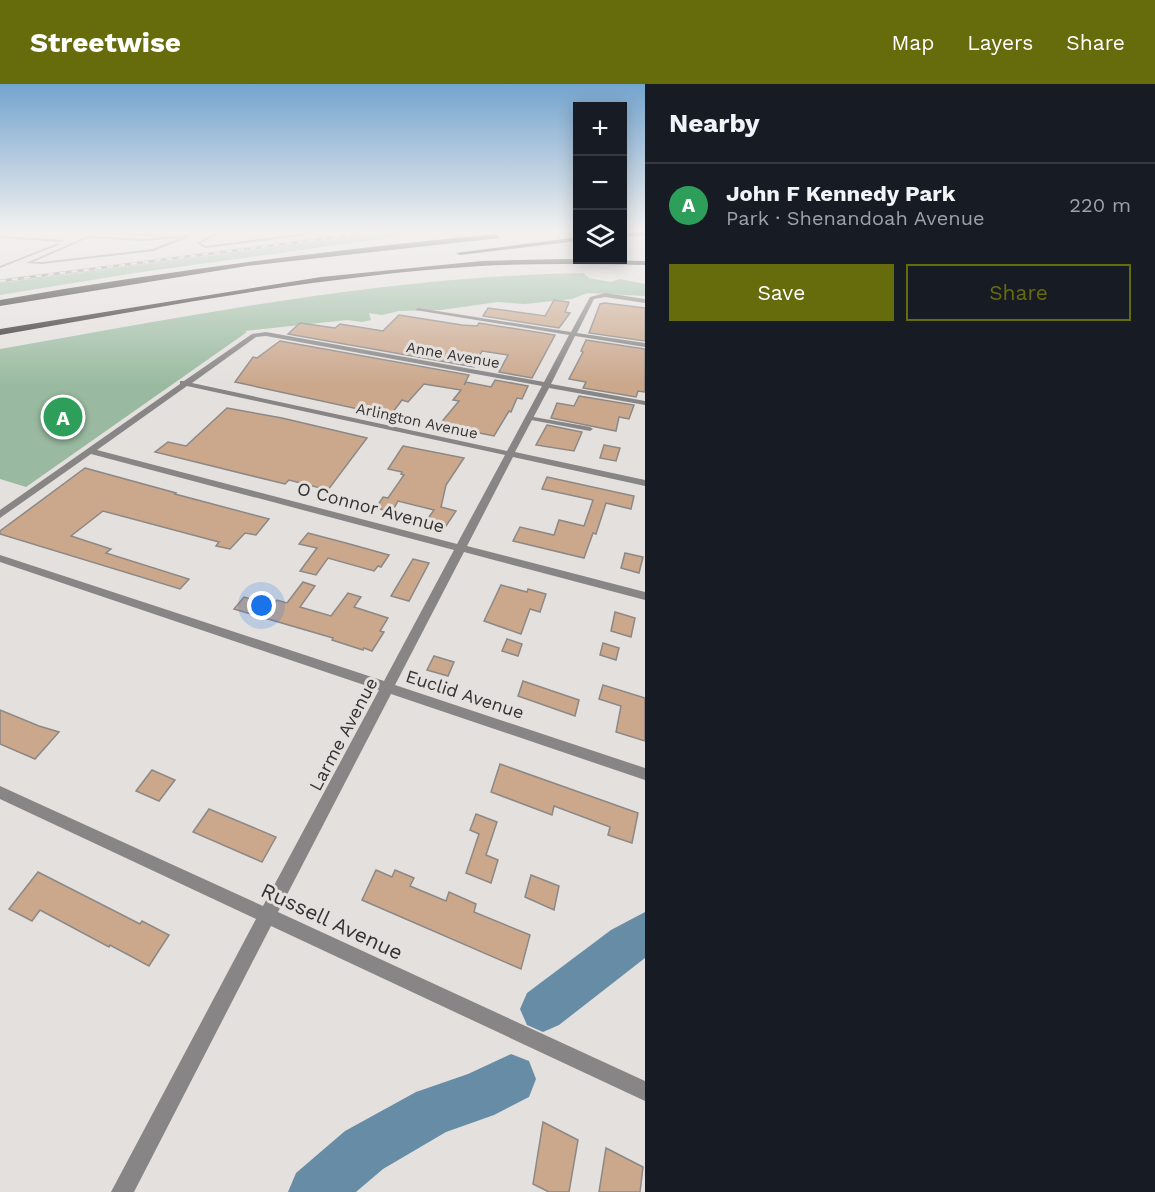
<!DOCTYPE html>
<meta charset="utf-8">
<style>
:root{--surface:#171b24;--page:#242831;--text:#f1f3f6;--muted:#9ea1a6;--line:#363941;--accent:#666b0c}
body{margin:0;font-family:"Work Sans",sans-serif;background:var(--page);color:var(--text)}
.controls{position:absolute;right:18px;top:18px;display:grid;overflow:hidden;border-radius:0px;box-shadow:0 3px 15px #0003}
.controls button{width:54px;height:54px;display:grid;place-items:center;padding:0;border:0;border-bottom:2px solid var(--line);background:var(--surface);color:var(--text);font:30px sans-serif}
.you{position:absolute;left:262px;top:522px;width:21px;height:21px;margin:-15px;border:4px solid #fff;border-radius:50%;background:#1a73e8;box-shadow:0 0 0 9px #1a73e833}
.badge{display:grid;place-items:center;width:39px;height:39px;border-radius:50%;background:var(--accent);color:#fff;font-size:20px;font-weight:700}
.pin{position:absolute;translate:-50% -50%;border:3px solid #fff;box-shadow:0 2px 6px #0006}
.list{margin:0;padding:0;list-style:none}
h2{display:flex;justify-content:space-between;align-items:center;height:78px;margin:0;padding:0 24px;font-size:26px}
h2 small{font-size:20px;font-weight:400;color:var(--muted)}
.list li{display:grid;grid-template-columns:39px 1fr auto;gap:18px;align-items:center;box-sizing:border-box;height:84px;padding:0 24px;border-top:2px solid var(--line)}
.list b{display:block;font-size:22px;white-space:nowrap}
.list p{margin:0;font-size:20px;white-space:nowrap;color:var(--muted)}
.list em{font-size:20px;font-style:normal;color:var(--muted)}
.actions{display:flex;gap:12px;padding:18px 24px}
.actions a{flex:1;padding:14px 0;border:2px solid var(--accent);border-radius:0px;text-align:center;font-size:21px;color:var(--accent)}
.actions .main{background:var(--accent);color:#fff}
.icon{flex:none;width:33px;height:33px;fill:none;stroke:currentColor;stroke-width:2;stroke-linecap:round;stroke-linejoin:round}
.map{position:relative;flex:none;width:645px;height:1108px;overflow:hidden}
header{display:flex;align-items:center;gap:36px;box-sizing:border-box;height:84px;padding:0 30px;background:var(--accent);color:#fff}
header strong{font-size:28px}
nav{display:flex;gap:33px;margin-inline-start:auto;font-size:21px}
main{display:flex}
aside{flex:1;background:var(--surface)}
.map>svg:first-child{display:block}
.green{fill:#99baa0}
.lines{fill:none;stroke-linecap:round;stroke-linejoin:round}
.stream{stroke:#678da6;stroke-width:2}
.river{fill:#678da6;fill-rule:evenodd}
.building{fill:#cba78c;stroke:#8b8886;stroke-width:1.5}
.lane{fill:#878585;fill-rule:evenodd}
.street{fill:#878585;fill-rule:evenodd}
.highway{fill:#262323;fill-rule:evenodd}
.rail-casing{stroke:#8f8c8b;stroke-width:3}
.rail{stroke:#e4e0de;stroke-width:2;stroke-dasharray:6;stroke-linecap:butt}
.labels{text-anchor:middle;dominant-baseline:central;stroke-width:6;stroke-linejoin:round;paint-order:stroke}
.far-street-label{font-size:15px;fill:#343332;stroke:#e4e0de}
.street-label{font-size:18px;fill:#343332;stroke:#e4e0de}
.near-street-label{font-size:21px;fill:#343332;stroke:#e4e0de}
</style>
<header>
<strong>Streetwise</strong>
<nav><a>Map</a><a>Layers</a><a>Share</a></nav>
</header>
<main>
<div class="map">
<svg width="645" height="1108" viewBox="0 0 645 1108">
<rect width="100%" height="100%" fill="#e4e0de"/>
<g class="green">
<polygon points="408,146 446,146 135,189 0,211 0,199"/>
<path d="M585,189L584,190L589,194L611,198L620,195L645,200V212L587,209L572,215L525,220L498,218L441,226L399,227L382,231L369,229L371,236L362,238L347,236L245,247L247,248L26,403L0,395V265C194,231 388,192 585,189Z"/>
</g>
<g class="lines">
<polyline class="stream" points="36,146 152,151 187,146"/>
<g class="river">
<polygon points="645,828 645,874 559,941 543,948 527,941 520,925 527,909 611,846"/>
<polygon points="511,970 529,977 536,995 529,1013 494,1031 446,1048 383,1085 356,1108 288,1108 296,1089 345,1047 416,1008 468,990"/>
</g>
</g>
<g class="building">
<polygon points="554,216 569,218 565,228 570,229 559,244 483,232 488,224 545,232"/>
<polygon points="605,219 645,224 645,257 589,249 600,220"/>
<polygon points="399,231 462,241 477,242 479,239 555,251 532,294 499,288 508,271 482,267 474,283 288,250 300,239 335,244 340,240 383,247"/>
<polygon points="586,256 645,265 645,308 638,307 636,313 583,304 586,298 569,295 583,268 581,267"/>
<polygon points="280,257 469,291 464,301 466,298 491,303 495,296 528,302 522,315 517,314 511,328 509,327 494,352 439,341 459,317 453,316 461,306 424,300 408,318 402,316 390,332 235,298 253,273 257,274"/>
<polygon points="579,312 634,321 629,335 619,333 616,347 551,334 557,319 574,322"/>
<polygon points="227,324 282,334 367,354 328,406 289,396 285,400 155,368 168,358 186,362"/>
<polygon points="547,341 582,348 574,367 536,361"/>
<polygon points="604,361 620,364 616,377 600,374"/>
<polygon points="403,362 464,374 446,401 441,423 456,427 446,442 426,437 434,426 398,417 392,428 376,424 383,413 388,414 404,391 401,390 402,388 388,385"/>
<polygon points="85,384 176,409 175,410 269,435 256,451 245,449 230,465 216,462 219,458 103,427 71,452 111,465 106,469 189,495 180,505 0,450 0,447"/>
<polygon points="547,393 634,412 631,425 606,419 596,450 593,449 584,474 513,457 520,443 554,451 559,436 584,442 593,416 542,405"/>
<polygon points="308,449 346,459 389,471 381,483 378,482 374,487 328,474 316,491 300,487 317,464 299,460"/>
<polygon points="625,469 643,473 639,489 621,484"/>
<polygon points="413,475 429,479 409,517 391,512"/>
<polygon points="303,498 315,502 300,523 331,532 348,509 361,513 354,523 388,534 380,547 384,548 372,567 364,564 363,566 332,556 333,554 234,525 244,513 273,521 277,516 287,519"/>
<polygon points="501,501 527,508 528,505 546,510 540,528 530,525 521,550 484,537"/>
<polygon points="615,528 635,534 631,553 611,547"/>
<polygon points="507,555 522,560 518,572 502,567"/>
<polygon points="603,559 619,564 616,576 600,571"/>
<polygon points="434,572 454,578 448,592 427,586"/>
<polygon points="523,597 579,616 575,632 518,612"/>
<polygon points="603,601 645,614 645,657 616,648 621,622 599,615"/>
<polygon points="0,626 39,642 59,648 35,675 0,660"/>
<polygon points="500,680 638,729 632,759 608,751 610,743 554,722 552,731 491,708"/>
<polygon points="152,686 175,696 159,717 136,707"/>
<polygon points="209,725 276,753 262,778 193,748"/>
<polygon points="476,730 497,738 486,771 498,776 491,799 466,789 479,750 470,746"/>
<polygon points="376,786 392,793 395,786 414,794 410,802 446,817 449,808 476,820 474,828 530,851 521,885 362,816"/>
<polygon points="38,788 140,840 142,837 169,851 149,882 110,861 109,863 40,826 32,837 9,825"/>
<polygon points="531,791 559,802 554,826 525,813"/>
<polygon points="543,1038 578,1056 569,1108 549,1108 533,1100"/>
<polygon points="606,1064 643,1083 640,1108 599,1108"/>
</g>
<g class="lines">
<g class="lane">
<polygon points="140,146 151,146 150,147"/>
<path d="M196,146H200L189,151V153L154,167L42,180L26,179L88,152L143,155L184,151ZM88,154L143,157L179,154L153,165L42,178H33Z"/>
<polygon points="222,146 226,146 201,159 206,162 300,150 307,146 311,146 301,152 205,164 197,159"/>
<polygon points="254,146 264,146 289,150 288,151"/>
<polygon points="0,152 62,156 64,157 62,158 0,154"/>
<polygon points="58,159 61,160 0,184 0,182"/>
<polygon points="528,332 590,343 593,345 590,347 526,335 525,334"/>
</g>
<path class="street" d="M605,209L645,215V219L605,213L594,215L577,249L645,259V263L575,252L551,300L645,317V321L549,304L515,368L645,396V402L513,373L467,462L645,508V516L464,468L395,601L645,684V696L391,610L278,828L645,997V1017L271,842L134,1108H111L256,835L0,715V702L263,822L379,606L0,478V471L384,597L454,466L91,370L0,434V426L180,300V297H184L252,250L266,248L544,298L569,251L415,226L418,224L571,248L590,213ZM266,252L542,302L507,367L192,299L256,253ZM187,302L505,371L457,460L97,366Z"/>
<g class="highway">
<polygon points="645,147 645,151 622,153 622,149"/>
<path d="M496,150L499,154L247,182L0,222V216C165,187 330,166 496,150Z"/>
<polygon points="578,153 578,157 460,171 456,169"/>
<path d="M563,175L645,177V181C590,180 536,179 481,182C319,192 160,223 0,251V245L321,193L482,177Z"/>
</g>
<defs>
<polyline id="rail" points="0,197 392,146"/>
</defs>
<use href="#rail" class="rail-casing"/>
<use href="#rail" class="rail"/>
</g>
<linearGradient id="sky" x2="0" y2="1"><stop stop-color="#74a4ce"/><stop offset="0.49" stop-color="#f3f1f0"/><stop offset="1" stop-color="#f3f1f0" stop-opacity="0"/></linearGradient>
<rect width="645" height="301" fill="url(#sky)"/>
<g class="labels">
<g class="far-street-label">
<text transform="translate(453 271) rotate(10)">Anne Avenue</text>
<text transform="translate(417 337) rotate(12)">Arlington Avenue</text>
</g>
<g class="street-label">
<text transform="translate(371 423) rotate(15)">O Connor Avenue</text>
<text transform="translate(465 610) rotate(18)">Euclid Avenue</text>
<text transform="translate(343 650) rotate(-62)">Larme Avenue</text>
</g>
<g class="near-street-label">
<text transform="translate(332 837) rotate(25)">Russell Avenue</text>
</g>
</g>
</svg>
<div class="controls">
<button>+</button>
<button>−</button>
<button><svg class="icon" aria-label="layers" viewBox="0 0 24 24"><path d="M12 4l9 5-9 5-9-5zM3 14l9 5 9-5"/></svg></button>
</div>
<div class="you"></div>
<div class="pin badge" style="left:63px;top:333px;background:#2e9e5b">A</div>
</div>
<aside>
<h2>Nearby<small></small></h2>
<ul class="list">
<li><span class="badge" style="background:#2e9e5b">A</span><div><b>John F Kennedy Park</b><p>Park · Shenandoah Avenue</p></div><em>220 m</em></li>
</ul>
<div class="actions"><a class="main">Save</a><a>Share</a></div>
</aside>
</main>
